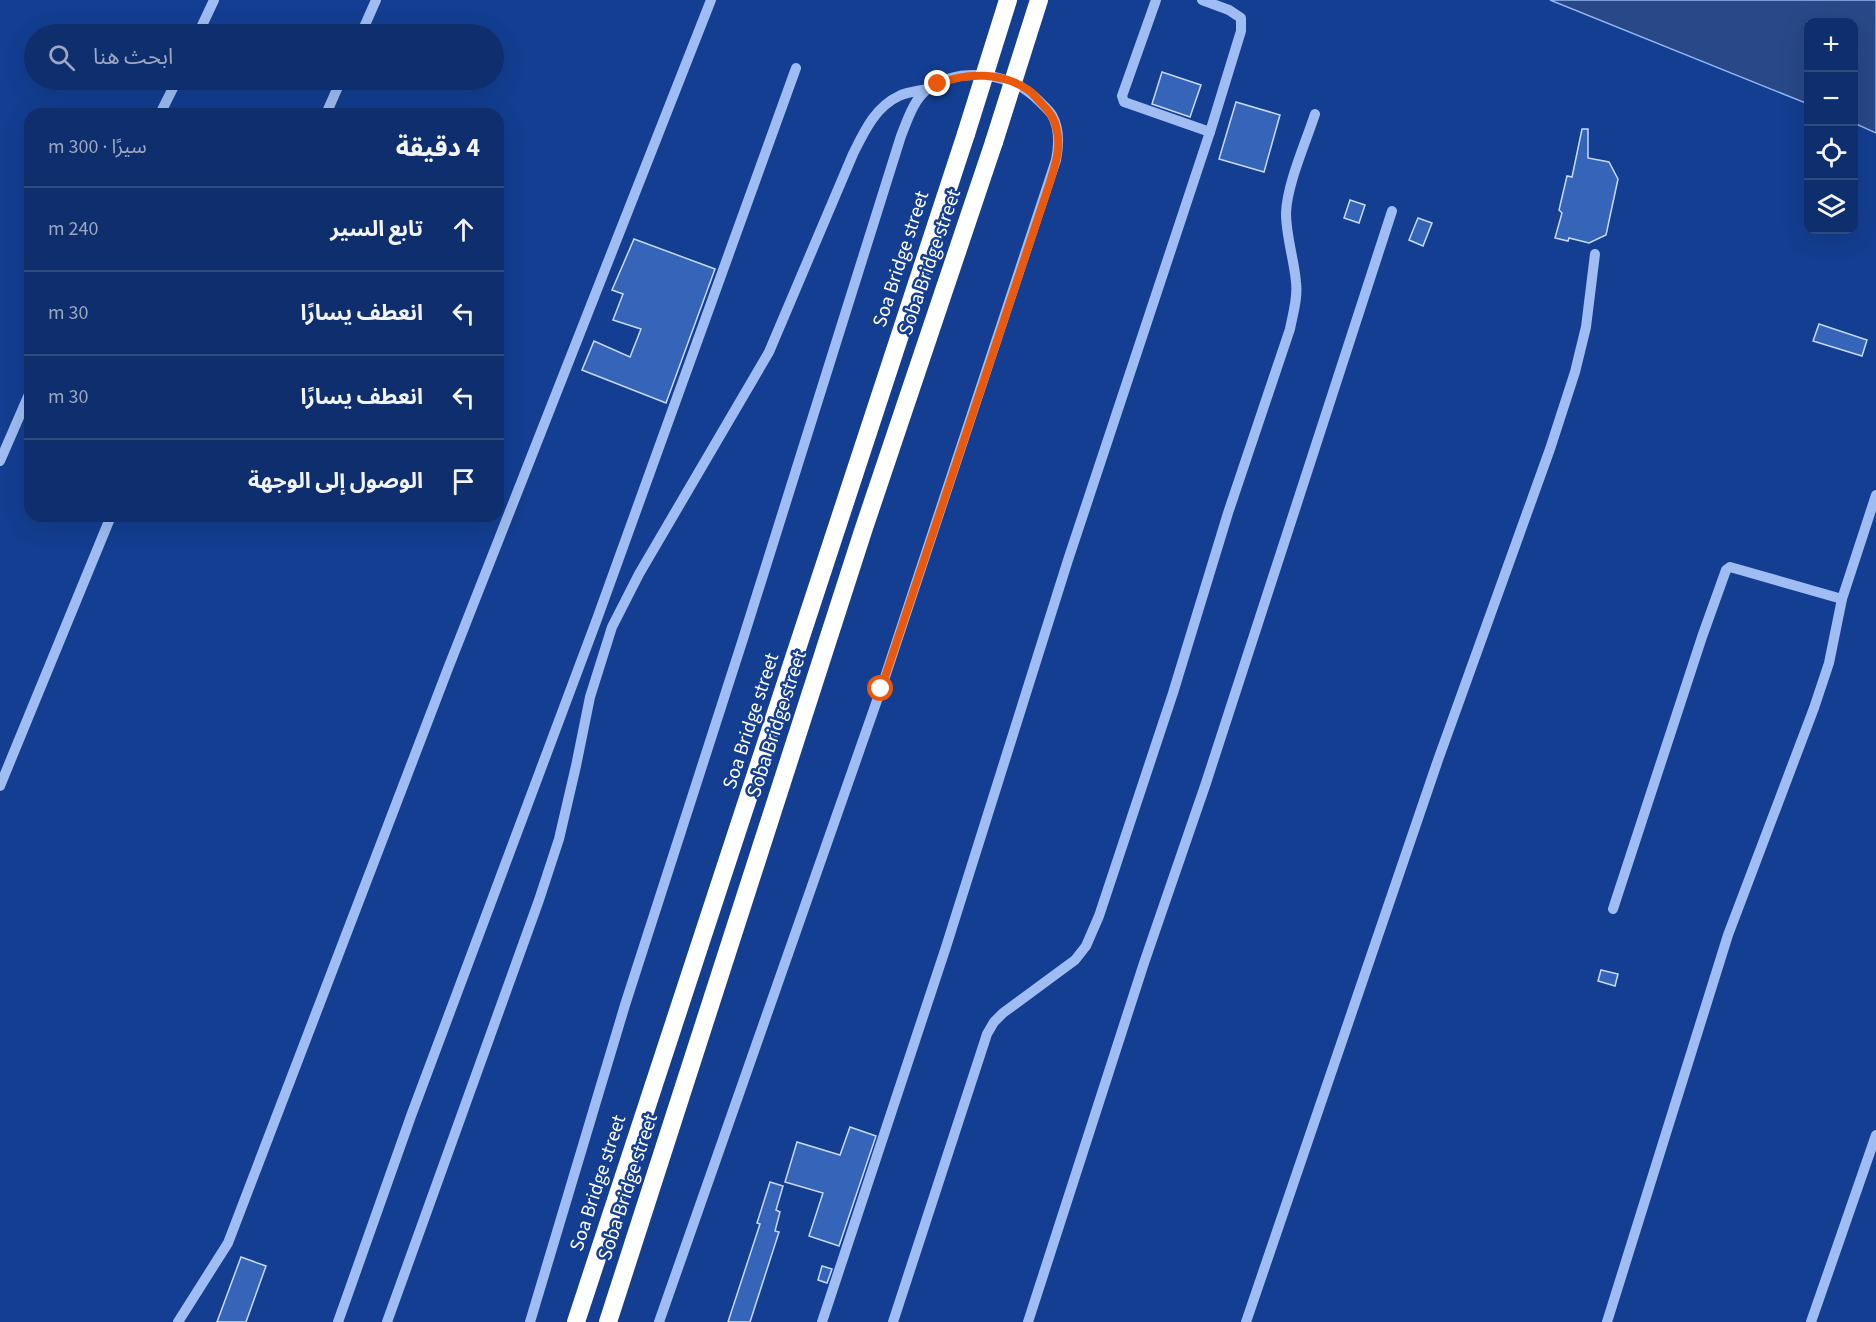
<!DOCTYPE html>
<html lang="ar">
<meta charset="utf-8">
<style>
:root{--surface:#0e2e6d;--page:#173672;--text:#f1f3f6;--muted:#9ba8c2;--line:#2e4a80}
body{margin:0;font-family:"Source Sans 3","Noto Sans Arabic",sans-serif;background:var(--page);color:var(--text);direction:rtl}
.controls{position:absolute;right:18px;top:18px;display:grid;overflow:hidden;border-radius:12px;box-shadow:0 6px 24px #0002}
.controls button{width:54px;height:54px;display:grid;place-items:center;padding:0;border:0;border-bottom:2px solid var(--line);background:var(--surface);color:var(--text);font:30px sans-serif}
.stop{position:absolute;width:18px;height:18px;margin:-14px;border:4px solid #ea580c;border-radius:50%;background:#fff}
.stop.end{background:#ea580c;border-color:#fff;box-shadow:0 2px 6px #0008}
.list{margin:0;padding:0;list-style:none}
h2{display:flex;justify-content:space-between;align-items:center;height:78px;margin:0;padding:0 24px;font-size:26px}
h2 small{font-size:20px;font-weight:400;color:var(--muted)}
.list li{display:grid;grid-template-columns:39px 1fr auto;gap:18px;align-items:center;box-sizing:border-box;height:84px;padding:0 24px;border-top:2px solid var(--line)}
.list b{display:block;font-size:22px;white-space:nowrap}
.list em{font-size:20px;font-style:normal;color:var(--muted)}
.icon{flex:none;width:33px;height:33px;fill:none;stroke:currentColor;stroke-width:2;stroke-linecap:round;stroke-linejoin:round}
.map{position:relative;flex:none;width:1876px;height:1322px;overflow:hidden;direction:ltr}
.search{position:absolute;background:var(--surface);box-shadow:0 6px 24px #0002;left:24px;top:24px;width:480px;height:66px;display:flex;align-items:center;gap:15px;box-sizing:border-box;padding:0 21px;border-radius:33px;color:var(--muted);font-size:22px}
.panel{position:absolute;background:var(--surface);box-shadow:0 6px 24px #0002;left:24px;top:108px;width:480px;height:414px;border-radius:18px;direction:rtl}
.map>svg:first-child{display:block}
.water{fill:#284887;stroke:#91b6f5;stroke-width:1.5}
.building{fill:#3664b9;stroke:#c7dafd;stroke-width:1.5}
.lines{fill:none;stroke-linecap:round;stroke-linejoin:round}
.minor{stroke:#9fbdf2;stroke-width:10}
.highway{stroke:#fff;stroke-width:18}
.highway-bridge{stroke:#fff;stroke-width:18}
.route{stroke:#ea580c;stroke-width:8}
.labels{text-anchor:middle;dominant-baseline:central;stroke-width:5;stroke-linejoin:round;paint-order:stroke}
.street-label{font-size:20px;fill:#fff;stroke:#133e91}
</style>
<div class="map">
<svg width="1876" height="1322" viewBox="0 0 1876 1322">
<rect width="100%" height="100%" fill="#133e91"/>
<polygon class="water" points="1550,0 1876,0 1876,133 1854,123 1854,22 1808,22 1808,104"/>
<g class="building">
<polygon points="1162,72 1201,85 1190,117 1152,104"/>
<polygon points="1236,102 1280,115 1264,172 1219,159"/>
<polygon points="1582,129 1588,129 1588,158 1609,162 1618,179 1606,235 1589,243 1569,238 1568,241 1555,238 1562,213 1559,210 1567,176 1572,177"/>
<polygon points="1350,200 1365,205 1359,223 1344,218"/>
<polygon points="1418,218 1432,223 1423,246 1409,240"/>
<polygon points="634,239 715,269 666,403 582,370 594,341 630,357 641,329 613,320 623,294 612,290"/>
<polygon points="1819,324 1867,340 1862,356 1813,341"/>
<polygon points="1601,970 1618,974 1615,986 1598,981"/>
<polygon points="850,1127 876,1136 839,1246 809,1236 823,1193 785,1182 797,1142 840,1155"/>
<polygon points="770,1182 783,1186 776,1210 780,1212 775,1231 779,1232 750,1322 728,1322 760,1224 757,1223"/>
<polygon points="241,1257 266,1266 246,1322 217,1322"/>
<polygon points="822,1266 832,1269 827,1283 818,1280"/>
</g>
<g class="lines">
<g class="minor">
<polyline points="1156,0 1122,96 1124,102 1130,104 1210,132"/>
<polyline points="198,34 214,0"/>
<polyline points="361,34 376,0"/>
<polyline points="160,114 177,80"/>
<polyline points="326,114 341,80"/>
<polyline points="0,461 30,392"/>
<polyline points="0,786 111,516"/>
<polyline points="1613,909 1702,637 1726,570 1730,567 1842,599"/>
<polyline points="178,1322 228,1243 447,671 711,0"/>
<polyline points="338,1322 411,1116 597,619 796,68"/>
<path d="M387,1322L539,900L559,839L576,766L590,697L612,627L639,574L769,352L853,154C864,132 875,107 899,96C907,92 918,91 927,89"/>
<path d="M530,1322L625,1005L743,639L901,136C907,121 914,98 929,88C962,66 1012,73 1039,101C1043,105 1049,110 1052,115C1060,129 1059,145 1056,160L881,689L659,1322"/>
<polyline points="822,1322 946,947 1068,560 1210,132 1241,31 1241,18 1229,10 1202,0"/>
<path d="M893,1322L987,1034L994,1022L1003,1013L1075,960L1086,946L1099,916L1173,693L1228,513L1290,329C1293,313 1298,298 1296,282C1294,259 1286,236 1286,213C1287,184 1306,142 1315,114"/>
<polyline points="1028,1322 1144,963 1206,783 1392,211"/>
<polyline points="1246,1322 1438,760 1550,449 1575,372 1586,327 1595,254"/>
<polyline points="1607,1322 1728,935 1814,708 1829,663 1842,599 1876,495"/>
<polyline points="1811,1322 1876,1135"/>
</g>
<g class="highway">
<polyline points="576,1322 966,134"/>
<polyline points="608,1322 863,531 994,142"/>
</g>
<g class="highway-bridge">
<polyline points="966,134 1008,0"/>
<polyline points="994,142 1039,0"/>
</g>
</g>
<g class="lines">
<path class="route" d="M881,689L1050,182C1055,165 1061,149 1057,131C1055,119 1050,112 1041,103C1037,99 1033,93 1028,90C1003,72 966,72 938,84"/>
</g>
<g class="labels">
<g class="street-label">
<text transform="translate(901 259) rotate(-72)">Soa Bridge street</text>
<text transform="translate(930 262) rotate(-71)">Soba Bridge street</text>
<text transform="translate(751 721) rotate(-72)">Soa Bridge street</text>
<text transform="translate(777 724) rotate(-72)">Soba Bridge street</text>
<text transform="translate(598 1183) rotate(-72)">Soa Bridge street</text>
<text transform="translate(628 1187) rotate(-72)">Soba Bridge street</text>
</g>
</g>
</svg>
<div class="controls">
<button>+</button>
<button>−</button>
<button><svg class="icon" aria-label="locate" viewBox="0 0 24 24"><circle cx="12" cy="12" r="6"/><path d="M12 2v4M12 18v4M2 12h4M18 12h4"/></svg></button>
<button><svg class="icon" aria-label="layers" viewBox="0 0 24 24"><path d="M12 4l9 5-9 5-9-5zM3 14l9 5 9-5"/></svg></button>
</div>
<div class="stop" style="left:881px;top:689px"></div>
<div class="stop end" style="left:938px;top:84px"></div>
<div class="search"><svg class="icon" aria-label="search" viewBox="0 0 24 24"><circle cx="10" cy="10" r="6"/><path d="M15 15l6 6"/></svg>ابحث هنا</div>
<section class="panel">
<h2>4 دقيقة<small>سيرًا · 300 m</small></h2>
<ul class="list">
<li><svg class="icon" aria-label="ahead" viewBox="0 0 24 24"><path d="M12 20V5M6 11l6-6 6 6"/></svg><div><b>تابع السير</b></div><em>240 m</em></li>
<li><svg class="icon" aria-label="left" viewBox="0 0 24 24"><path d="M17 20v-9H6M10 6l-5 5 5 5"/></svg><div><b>انعطف يسارًا</b></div><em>30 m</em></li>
<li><svg class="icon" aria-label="left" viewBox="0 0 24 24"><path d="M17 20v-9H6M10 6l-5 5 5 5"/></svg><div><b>انعطف يسارًا</b></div><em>30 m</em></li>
<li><svg class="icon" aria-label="arrive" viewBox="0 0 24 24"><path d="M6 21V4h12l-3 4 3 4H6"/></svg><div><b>الوصول إلى الوجهة</b></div></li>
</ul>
</section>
</div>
